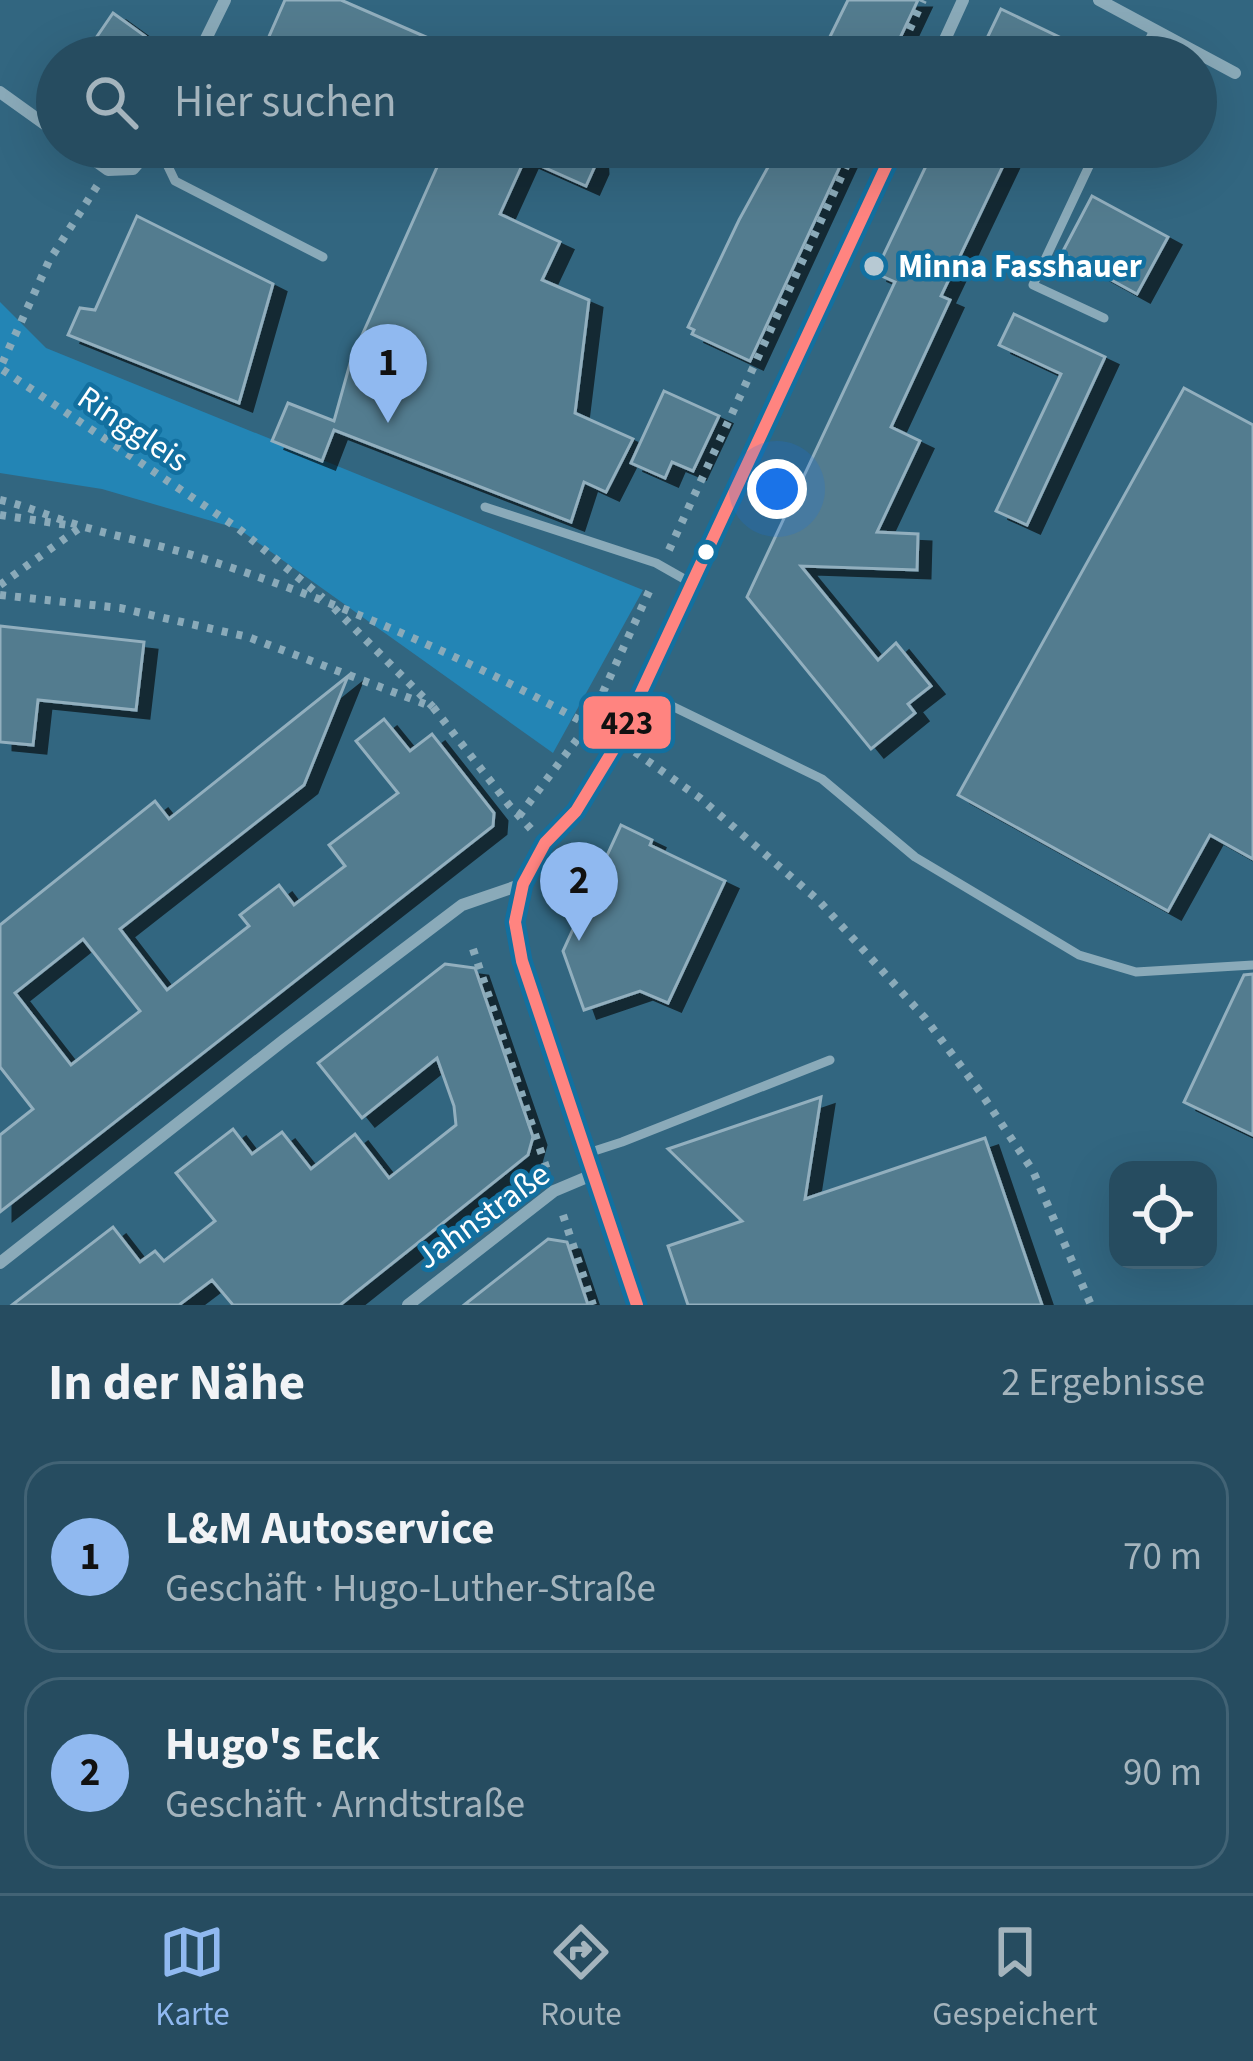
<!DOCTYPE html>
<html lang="de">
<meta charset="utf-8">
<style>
:root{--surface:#264c60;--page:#2e5366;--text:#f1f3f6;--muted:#a4b4bd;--line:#426375;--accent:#90b9f0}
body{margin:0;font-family:"Source Sans 3",sans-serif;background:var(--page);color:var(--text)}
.controls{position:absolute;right:36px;bottom:36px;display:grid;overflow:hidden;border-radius:24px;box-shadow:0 12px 48px #0002}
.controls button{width:108px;height:108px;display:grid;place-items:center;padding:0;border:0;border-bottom:3px solid var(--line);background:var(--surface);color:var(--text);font:60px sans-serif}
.you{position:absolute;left:777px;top:489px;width:42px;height:42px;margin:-30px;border:9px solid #fff;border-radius:50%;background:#1a73e8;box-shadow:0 0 0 18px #1a73e833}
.badge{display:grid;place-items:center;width:78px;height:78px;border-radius:50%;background:var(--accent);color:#111;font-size:39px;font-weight:700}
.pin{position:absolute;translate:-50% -99px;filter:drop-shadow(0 3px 6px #0008)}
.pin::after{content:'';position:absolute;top:63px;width:42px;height:36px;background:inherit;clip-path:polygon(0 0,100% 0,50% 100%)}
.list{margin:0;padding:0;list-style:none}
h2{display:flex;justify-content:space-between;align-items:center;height:156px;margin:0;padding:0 48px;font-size:51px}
h2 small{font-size:39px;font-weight:400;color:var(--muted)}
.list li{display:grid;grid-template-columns:78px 1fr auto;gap:36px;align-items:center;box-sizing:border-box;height:192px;margin:0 24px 24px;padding:0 24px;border:3px solid var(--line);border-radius:36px}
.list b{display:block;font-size:45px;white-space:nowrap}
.list p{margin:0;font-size:39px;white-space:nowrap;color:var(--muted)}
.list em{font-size:39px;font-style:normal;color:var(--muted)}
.icon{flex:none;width:66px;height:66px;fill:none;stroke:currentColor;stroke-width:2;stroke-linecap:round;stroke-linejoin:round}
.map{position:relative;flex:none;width:1253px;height:1305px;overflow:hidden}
.search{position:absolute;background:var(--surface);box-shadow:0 12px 48px #0002;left:36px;right:36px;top:36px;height:132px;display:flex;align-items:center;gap:30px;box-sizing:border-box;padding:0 42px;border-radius:66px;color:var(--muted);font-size:45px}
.sheet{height:588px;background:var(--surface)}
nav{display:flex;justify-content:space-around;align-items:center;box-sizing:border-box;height:168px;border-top:3px solid var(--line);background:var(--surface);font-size:33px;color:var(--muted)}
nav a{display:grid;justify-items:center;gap:6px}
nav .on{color:var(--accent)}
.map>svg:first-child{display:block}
.green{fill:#2385b5}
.building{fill:#527b8f;stroke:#92afbe;stroke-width:3;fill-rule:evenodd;filter:url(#shadow)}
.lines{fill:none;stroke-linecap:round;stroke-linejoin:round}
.path{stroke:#8aaab9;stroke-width:8;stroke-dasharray:6 9;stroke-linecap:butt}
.service{stroke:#8aaab9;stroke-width:9}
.minor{stroke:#8aaab9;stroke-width:12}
.bus-1-casing{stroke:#1270a0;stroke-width:21}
.bus-1{stroke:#ff8480;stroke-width:12}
.poi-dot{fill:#b7c9d3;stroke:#1270a0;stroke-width:4.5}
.bus-dot{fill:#fff;stroke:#1270a0;stroke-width:4.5}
.labels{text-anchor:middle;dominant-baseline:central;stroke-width:9;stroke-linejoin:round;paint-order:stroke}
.poi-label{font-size:33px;font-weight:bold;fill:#fff;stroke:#1270a0;text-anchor:start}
.street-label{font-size:33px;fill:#fff;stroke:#1270a0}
.line-badge{stroke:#1270a0;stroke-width:4.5}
.pale-badge-label{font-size:33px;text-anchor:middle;font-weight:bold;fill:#111}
</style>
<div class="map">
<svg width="1253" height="1305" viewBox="0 0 1253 1305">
<defs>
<filter id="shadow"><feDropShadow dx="13" dy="8" stdDeviation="0" flood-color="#0009"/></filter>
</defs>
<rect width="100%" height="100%" fill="#326680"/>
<polygon class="green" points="0,302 46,348 643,590 553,753 239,529 102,489 0,473"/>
<g class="building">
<polygon points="285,0 341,0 472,57 260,57"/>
<polygon points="848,0 918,0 891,57 820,57"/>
<polygon points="1001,9 1101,57 978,57"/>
<polygon points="113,13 145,36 130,57 83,57"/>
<polygon points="446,147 594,147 595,166 586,186 525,159 500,214 560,242 542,280 589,300 575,413 633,439 606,492 584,482 571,522 334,430 322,461 272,441 288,403 334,421 351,360"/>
<polygon points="779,147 849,147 750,361 692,334 694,330 688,327 739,220"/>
<polygon points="935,147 1012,147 941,296 950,300 891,427 920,441 877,532 918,534 917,570 801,566 878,660 896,643 931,686 908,704 915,713 871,749 747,597 895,282 875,273"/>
<polygon points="1092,196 1168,237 1137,294 1062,253"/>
<polygon points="137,216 273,284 239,403 68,335 80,308 95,310"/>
<polygon points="1014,314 1105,357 1027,525 996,511 1061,374 999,345"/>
<polygon points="1184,388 1253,425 1253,859 1210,835 1168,911 958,795"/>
<polygon points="664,391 719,416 693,471 672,462 665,478 631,463"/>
<polygon points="0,626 144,642 136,710 38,700 33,745 0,742"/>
<path d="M348,676L304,785L120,929L167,990L249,926L240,915L279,885L294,905L345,866L329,845L398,793L356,741L384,719L410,751L432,734L494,813L493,826L0,1212V1135L33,1109L0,1067V925L155,801L169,819ZM83,939L140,1011L71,1065L15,993Z"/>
<polygon points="621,825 652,840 650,845 725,881 668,1003 640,991 584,1010 563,951"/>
<polygon points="445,964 475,968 533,1137 528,1155 404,1254 340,1305 233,1305 212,1280 179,1305 12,1305 113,1227 140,1262 155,1251 164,1261 215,1221 176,1173 233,1129 252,1154 282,1132 311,1169 355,1134 389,1178 456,1125 454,1106 437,1058 362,1118 318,1063"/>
<polygon points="1253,974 1253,1135 1184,1102 1244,975"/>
<polygon points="821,1097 805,1199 985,1138 1042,1305 688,1305 668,1246 742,1221 668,1149"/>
<polygon points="548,1239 567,1242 588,1305 464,1305"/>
</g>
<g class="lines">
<g class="path">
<polyline points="897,57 923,0"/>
<polyline points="97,186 49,261 0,368 239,529 323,598"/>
<path d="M0,500C31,507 58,520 88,528C123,538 160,545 195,556C334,599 474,661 601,732"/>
<polyline points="0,515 68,525"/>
<polyline points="669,550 855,147"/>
<polyline points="0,585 81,527"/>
<polyline points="0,595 120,608 248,637 433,707 509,805 531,829"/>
<polyline points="334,608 433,707"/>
<polyline points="635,752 700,798 819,901 925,1018 981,1093 1033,1171 1091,1305"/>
<polyline points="519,816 588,725 652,585"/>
<polyline points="473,949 548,1173"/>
<polyline points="563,1215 593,1305"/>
</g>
<g class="service">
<polyline points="1141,57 1154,30"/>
<polyline points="1098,147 1033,285 1104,318"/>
<polyline points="151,149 164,158 175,181 323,257"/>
<polyline points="485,507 656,563 693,584"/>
<polyline points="643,692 822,779 915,857 1079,955 1136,972 1253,965"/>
<polyline points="585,1154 622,1142 830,1060"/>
</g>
<g class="minor">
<polyline points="1099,0 1235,73"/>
<polyline points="197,57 225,0"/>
<polyline points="937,57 963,0"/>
<polyline points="0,92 57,133"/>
<polyline points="76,147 108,170 133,169 152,147"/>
<polyline points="0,1263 284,1040 462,905 523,884"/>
<polyline points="408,1305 554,1191 592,1175"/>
<polyline points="637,1305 522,961 515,922 523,884 545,843 576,811 618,742 895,147"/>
</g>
<defs>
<polyline id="bus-1" points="637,1305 522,961 515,922 523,884 545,843 576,811 618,742 895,147"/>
</defs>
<use href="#bus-1" class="bus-1-casing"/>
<use href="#bus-1" class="bus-1"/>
</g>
<circle class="poi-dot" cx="874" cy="266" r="12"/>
<circle class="bus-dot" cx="706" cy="552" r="10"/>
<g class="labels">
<g class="poi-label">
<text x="898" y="266">Minna Fasshauer</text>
</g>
<g class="street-label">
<text transform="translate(133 429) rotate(34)">Ringgleis</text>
<text transform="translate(483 1216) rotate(-36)">Jahnstraße</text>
</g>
</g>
<rect class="line-badge" x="581" y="694" width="92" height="57" rx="12" fill="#ff8480"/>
<g class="pale-badge-label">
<text x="627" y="734">423</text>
</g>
</svg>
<div class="controls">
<button><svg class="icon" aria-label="locate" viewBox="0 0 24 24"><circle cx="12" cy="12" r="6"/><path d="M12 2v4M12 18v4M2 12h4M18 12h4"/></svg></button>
</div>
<div class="you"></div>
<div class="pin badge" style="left:388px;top:423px">1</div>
<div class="pin badge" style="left:579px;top:941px">2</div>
<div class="search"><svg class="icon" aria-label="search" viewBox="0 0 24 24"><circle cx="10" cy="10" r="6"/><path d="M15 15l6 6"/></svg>Hier suchen</div>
</div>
<section class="sheet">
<h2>In der Nähe<small>2 Ergebnisse</small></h2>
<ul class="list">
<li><span class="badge">1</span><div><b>L&amp;M Autoservice</b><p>Geschäft · Hugo-Luther-Straße</p></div><em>70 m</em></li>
<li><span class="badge">2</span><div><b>Hugo's Eck</b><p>Geschäft · Arndtstraße</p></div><em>90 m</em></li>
</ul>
</section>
<nav>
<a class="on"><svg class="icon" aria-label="map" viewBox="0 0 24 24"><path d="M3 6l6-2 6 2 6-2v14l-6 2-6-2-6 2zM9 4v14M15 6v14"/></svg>Karte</a>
<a><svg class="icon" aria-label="directions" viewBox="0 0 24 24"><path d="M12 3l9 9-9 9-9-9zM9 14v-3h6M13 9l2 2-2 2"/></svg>Route</a>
<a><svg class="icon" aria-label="saved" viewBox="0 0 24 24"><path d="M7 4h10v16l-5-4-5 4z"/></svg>Gespeichert</a>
</nav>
